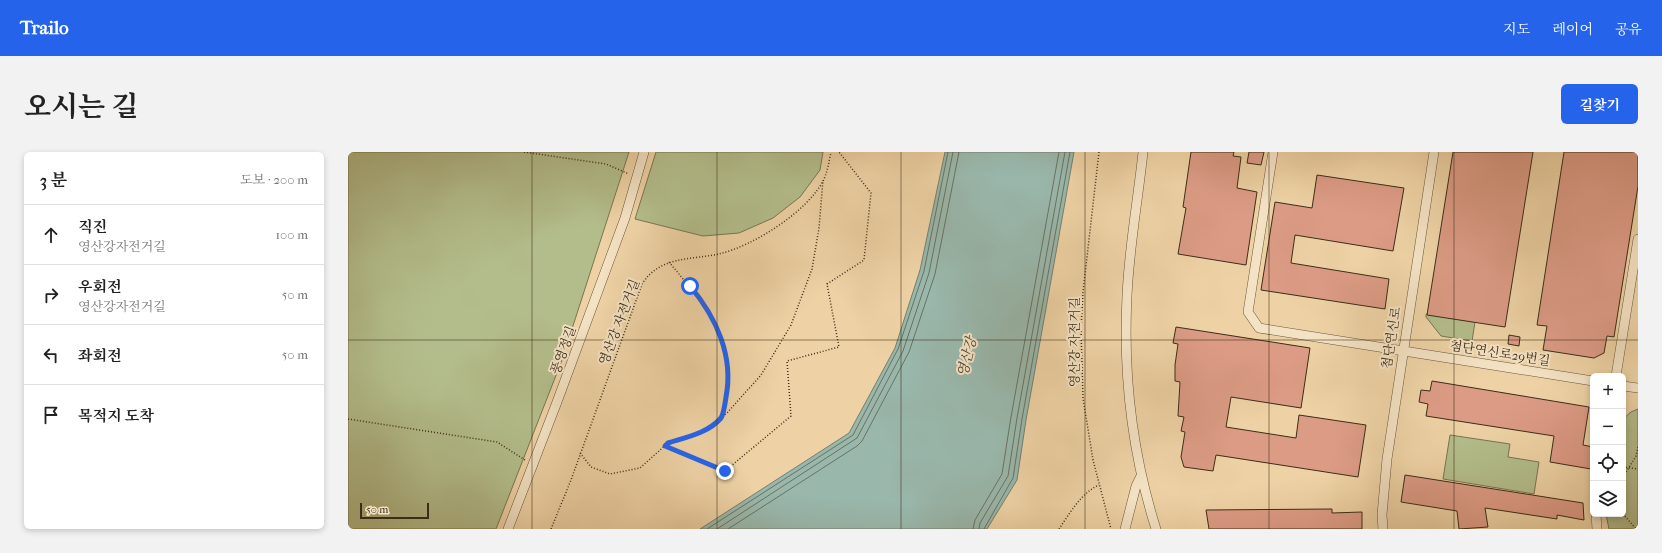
<!DOCTYPE html>
<html lang="ko">
<meta charset="utf-8">
<style>
:root{--surface:#fff;--page:#f2f2f2;--text:#222;--muted:#767676;--line:#e0e0e0;--accent:#2563eb}
body{margin:0;font-family:"IM FELL French Canon","Noto Serif KR",serif;background:var(--page);color:var(--text)}
.controls{position:absolute;right:12px;bottom:12px;display:grid;overflow:hidden;border-radius:6px;box-shadow:0 2px 6px #0003}
.controls button{width:36px;height:36px;display:grid;place-items:center;padding:0;border:0;border-bottom:1px solid var(--line);background:var(--surface);color:var(--text);font:20px sans-serif}
.scale{position:absolute;left:12px;bottom:10px;width:69px;box-sizing:border-box;padding-left:4px;border:2px solid #3c2d18;border-top:0;font-size:11px;line-height:14px;white-space:nowrap;color:#3c2d18;-webkit-text-stroke:3px #f4e2c4;paint-order:stroke}
.stop{position:absolute;width:12px;height:12px;margin:-9px;border:3px solid #2563eb;border-radius:50%;background:#fff}
.stop.end{background:#2563eb;border-color:#fff;box-shadow:0 1px 4px #0008}
.list{margin:0;padding:0;list-style:none}
h2{display:flex;justify-content:space-between;align-items:center;height:52px;margin:0;padding:0 16px;font-size:17px}
h2 small{font-size:13px;font-weight:400;color:var(--muted)}
.list li{display:grid;grid-template-columns:26px 1fr auto;gap:12px;align-items:center;box-sizing:border-box;height:60px;padding:0 16px;border-top:1px solid var(--line)}
.list b{display:block;font-size:15px;white-space:nowrap}
.list p{margin:0;font-size:13px;white-space:nowrap;color:var(--muted)}
.list em{font-size:13px;font-style:normal;color:var(--muted)}
.icon{flex:none;width:22px;height:22px;fill:none;stroke:currentColor;stroke-width:2;stroke-linecap:round;stroke-linejoin:round}
.map{position:relative;flex:none;width:1290px;height:377px;overflow:hidden;border-radius:6px}
header{display:flex;align-items:center;gap:24px;box-sizing:border-box;height:56px;padding:0 20px;background:var(--accent);color:#fff}
header strong{font-size:19px}
nav{display:flex;gap:22px;margin-inline-start:auto;font-size:14px}
.intro{display:flex;align-items:center;justify-content:space-between;box-sizing:border-box;height:96px;padding:0 24px}
h1{margin:0;font-size:28px}
.button{padding:10px 18px;border-radius:6px;background:var(--accent);color:#fff;font-size:14px;font-weight:700}
main{display:flex;gap:24px;padding:0 24px}
aside{flex:1;background:var(--surface);border-radius:6px;box-shadow:0 2px 6px #0003}
.map>svg:first-child{display:block}
.green{fill:#b3bd8b;stroke:#787552}
.water{fill:#99b7ab;stroke:#748070}
.lines{fill:none;stroke-linecap:round;stroke-linejoin:round}
.shore{stroke:#6a7262;stroke-width:1}
.building{fill:#dc9b85;stroke:#3c2d18}
.minor-casing{stroke:#68563b;stroke-width:10}
.path{stroke:#3c2d18;stroke-width:1.5;stroke-dasharray:1 2;stroke-linecap:butt}
.minor{stroke:#f4e2c4;stroke-width:9}
.route{stroke:#2563eb;stroke-width:5}
.grid{fill:none;stroke:#3c2d18;stroke-width:1;stroke-opacity:0.55}
.labels{text-anchor:middle;dominant-baseline:central;stroke-width:4;stroke-linejoin:round;paint-order:stroke}
.street-label{font-size:13px;fill:#3c2d18;stroke:#f4e2c4}
.water-label{font-size:14px;font-style:italic;fill:#4f4935;stroke:#f4e2c4}
</style>
<header>
<strong>Trailo</strong>
<nav><a>지도</a><a>레이어</a><a>공유</a></nav>
</header>
<div class="intro"><h1>오시는 길</h1><a class="button">길찾기</a></div>
<main>
<aside>
<h2>3 분<small>도보 · 200 m</small></h2>
<ul class="list">
<li><svg class="icon" aria-label="ahead" viewBox="0 0 24 24"><path d="M12 20V5M6 11l6-6 6 6"/></svg><div><b>직진</b><p>영산강자전거길</p></div><em>100 m</em></li>
<li><svg class="icon" aria-label="right" viewBox="0 0 24 24"><path d="M7 20v-9h11M14 6l5 5-5 5"/></svg><div><b>우회전</b><p>영산강자전거길</p></div><em>50 m</em></li>
<li><svg class="icon" aria-label="left" viewBox="0 0 24 24"><path d="M17 20v-9H6M10 6l-5 5 5 5"/></svg><div><b>좌회전</b></div><em>50 m</em></li>
<li><svg class="icon" aria-label="arrive" viewBox="0 0 24 24"><path d="M6 21V4h12l-3 4 3 4H6"/></svg><div><b>목적지 도착</b></div></li>
</ul>
</aside>
<div class="map">
<svg width="1290" height="377" viewBox="0 0 1290 377">
<rect width="100%" height="100%" fill="#eed2a5"/>
<filter id="stains"><feTurbulence type="fractalNoise" baseFrequency=".005" numOctaves="4"/><feColorMatrix values="0 0 0 0 .2 0 0 0 0 .09 0 0 0 0 .02 0 0 0 .5 -.17"/></filter>
<radialGradient id="worn" r=".72"><stop offset=".6" stop-color="#630" stop-opacity="0"/><stop offset="1" stop-color="#630" stop-opacity=".3"/></radialGradient>
<g class="green">
<polygon points="0,0 281,0 214,208 148,377 0,377"/>
<polygon points="308,0 475,0 472,18 452,45 425,66 391,81 355,84 287,67"/>
<polygon points="1078,162 1127,170 1124,189 1093,184 1078,165"/>
<polygon points="1290,257 1290,377 1261,377 1258,362 1275,362 1275,267 1283,260"/>
<polygon points="1102,283 1162,292 1160,305 1191,310 1186,342 1095,327"/>
</g>
<polygon class="water" points="597,0 726,0 678,268 669,328 639,377 352,377 501,281 547,196 572,118"/>
<g class="lines">
<g class="shore">
<polyline points="359,377 505,283 550,197 576,119 600,0"/>
<polyline points="369,377 509,286 555,199 581,121 605,0"/>
<polyline points="380,377 509,294 514,289 561,200 587,122 611,0"/>
<polyline points="625,377 627,368 654,322 663,265 711,0"/>
<polyline points="631,377 632,371 660,324 669,266 717,0"/>
<polyline points="636,377 665,326 674,267 722,0"/>
</g>
</g>
<g class="building">
<polygon points="843,0 886,0 885,4 893,5 889,36 909,40 898,113 830,102 838,56 835,55"/>
<polygon points="901,0 916,0 913,13 899,11"/>
<polygon points="1105,0 1185,0 1157,175 1079,163"/>
<polygon points="1216,0 1290,0 1290,34 1266,185 1259,184 1256,201 1246,206 1195,198 1199,174 1189,173"/>
<polygon points="969,23 1056,36 1045,99 947,83 943,111 1041,127 1037,157 913,138 927,50 964,56"/>
<polygon points="828,175 962,196 953,256 883,245 878,275 948,286 951,263 1018,273 1010,325 868,303 865,319 836,315 833,305 837,280 833,279 836,265 830,264 832,230 827,229 827,213 830,192 825,191"/>
<polygon points="1161,183 1172,185 1171,194 1160,192"/>
<polygon points="1084,229 1241,255 1235,293 1245,295 1243,317 1202,310 1206,284 1078,264 1080,252 1071,250 1073,238 1082,239"/>
<polygon points="1057,323 1235,351 1236,368 1209,363 1209,367 1137,356 1140,375 1111,377 1109,359 1053,350"/>
<polygon points="984,357 984,361 1014,360 1014,377 861,377 858,358"/>
</g>
<g class="lines">
<defs>
<g id="minor">
<path d="M795,0C790,48 781,96 779,144C775,224 784,301 808,377"/>
<polyline points="925,0 900,160 911,176 1245,229"/>
<polyline points="1268,224 1290,87"/>
<polyline points="1275,234 1290,236"/>
<polyline points="1248,362 1249,377"/>
<polyline points="160,377 209,250 277,66 296,0"/>
<polyline points="777,377 788,334 793,324"/>
<polyline points="1035,377 1034,363 1039,307 1086,0"/>
</g>
</defs>
<use href="#minor" class="minor-casing"/>
<g class="path">
<polyline points="176,0 258,12 281,22"/>
<polyline points="751,0 735,140 733,178 735,246 745,308 763,377"/>
<path d="M321,110C361,158 394,197 374,264"/>
<polyline points="0,267 149,290 177,308"/>
<polyline points="317,294 377,319 443,264 439,209 491,195 479,132 516,108 523,41 491,0"/>
<polyline points="232,301 243,315 262,322 292,316 320,291 352,282 379,261 413,223 443,173 464,117 471,76 475,28"/>
<polyline points="1275,315 1290,317"/>
<polyline points="1275,325 1288,304 1290,295"/>
<polyline points="1275,362 1288,377"/>
<path d="M203,377L223,328L294,132C312,104 342,108 371,102C405,94 461,59 476,27C480,18 481,9 483,0"/>
<path d="M711,377C722,361 733,341 751,333"/>
</g>
<use href="#minor" class="minor"/>
</g>
<g class="lines">
<path class="route" d="M342,134C368,165 386,204 378,245C377,251 376,261 373,266C360,281 339,285 320,291L317,294L377,319"/>
</g>
<path class="grid" d="M184,0V377M369,0V377M553,0V377M737,0V377M921,0V377M1106,0V377M0,188H1290"/>
<g class="labels">
<g class="street-label">
<text transform="translate(271 170) rotate(-69)">영산강 자전거길</text>
<text transform="translate(1043 186) rotate(-81)">첨단연신로</text>
<text transform="translate(726 190) rotate(-90)">영산강 자전거길</text>
<text transform="translate(215 198) rotate(-70)">풍영정길</text>
<text transform="translate(1152 201) rotate(9)">첨단연신로29번길</text>
</g>
<g class="water-label">
<text transform="translate(619 205) rotate(-76)">영산강</text>
</g>
</g>
<rect width="100%" height="100%" filter="url(#stains)"/>
<rect width="100%" height="100%" fill="url(#worn)"/>
</svg>
<div class="controls">
<button>+</button>
<button>−</button>
<button><svg class="icon" aria-label="locate" viewBox="0 0 24 24"><circle cx="12" cy="12" r="6"/><path d="M12 2v4M12 18v4M2 12h4M18 12h4"/></svg></button>
<button><svg class="icon" aria-label="layers" viewBox="0 0 24 24"><path d="M12 4l9 5-9 5-9-5zM3 14l9 5 9-5"/></svg></button>
</div>
<div class="scale">50 m</div>
<div class="stop" style="left:342px;top:134px"></div>
<div class="stop end" style="left:377px;top:319px"></div>
</div>
</main>
